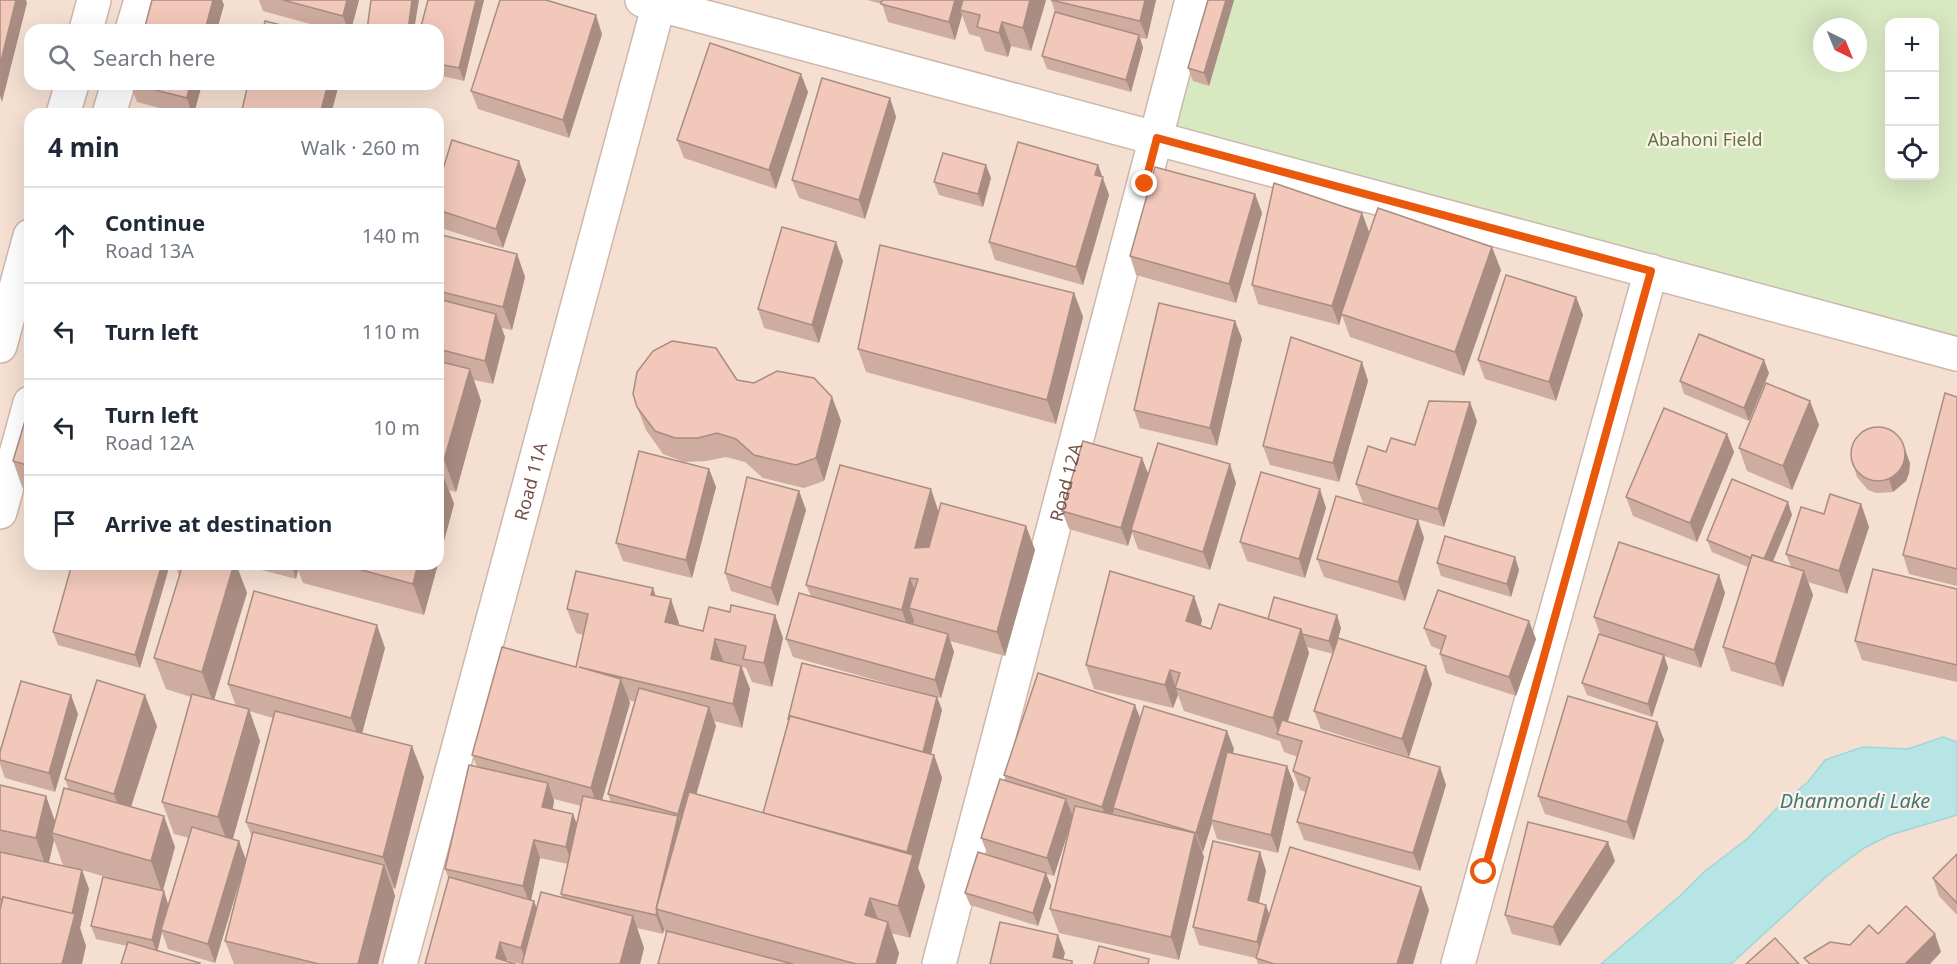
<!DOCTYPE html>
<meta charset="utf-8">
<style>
:root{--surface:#fff;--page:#f2f2f3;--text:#1f2937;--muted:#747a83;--line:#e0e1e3}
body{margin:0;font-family:"Noto Sans",sans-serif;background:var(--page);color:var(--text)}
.controls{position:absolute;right:18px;top:18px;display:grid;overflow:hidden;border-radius:12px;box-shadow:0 6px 24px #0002}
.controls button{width:54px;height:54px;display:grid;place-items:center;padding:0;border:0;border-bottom:2px solid var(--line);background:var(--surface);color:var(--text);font:30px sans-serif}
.compass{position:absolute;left:1813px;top:18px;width:54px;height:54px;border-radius:50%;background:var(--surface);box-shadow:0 6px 24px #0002;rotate:137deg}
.stop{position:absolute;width:18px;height:18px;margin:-14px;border:4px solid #ea580c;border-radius:50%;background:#fff}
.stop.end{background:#ea580c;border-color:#fff;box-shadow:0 2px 6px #0008}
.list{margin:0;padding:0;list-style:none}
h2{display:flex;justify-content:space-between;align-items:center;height:78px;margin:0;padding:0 24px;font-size:26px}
h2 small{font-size:20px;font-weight:400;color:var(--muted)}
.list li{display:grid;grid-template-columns:39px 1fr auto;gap:18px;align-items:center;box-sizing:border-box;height:96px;padding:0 24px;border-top:2px solid var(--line)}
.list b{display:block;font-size:22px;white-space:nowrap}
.list p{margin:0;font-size:20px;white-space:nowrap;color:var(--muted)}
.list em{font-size:20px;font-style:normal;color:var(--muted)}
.icon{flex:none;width:33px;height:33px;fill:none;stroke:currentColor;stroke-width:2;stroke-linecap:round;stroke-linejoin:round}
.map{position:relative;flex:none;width:1957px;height:964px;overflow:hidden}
.search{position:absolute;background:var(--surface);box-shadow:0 6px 24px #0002;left:24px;top:24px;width:420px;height:66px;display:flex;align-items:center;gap:15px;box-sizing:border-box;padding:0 21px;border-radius:18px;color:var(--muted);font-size:22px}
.panel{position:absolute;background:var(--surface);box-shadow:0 6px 24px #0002;left:24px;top:108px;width:420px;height:462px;border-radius:18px}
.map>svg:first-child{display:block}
.residential{fill:#f4dfd1;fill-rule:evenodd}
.green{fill:#d8e9c1;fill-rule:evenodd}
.water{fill:#b7e5e5;stroke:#9ed7d7;stroke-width:1.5}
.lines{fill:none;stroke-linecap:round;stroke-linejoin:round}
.minor-casing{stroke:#cfb6ac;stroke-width:36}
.minor{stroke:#fff;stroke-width:33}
.wall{fill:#cfaca0;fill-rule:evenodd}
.shaded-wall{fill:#a98c82}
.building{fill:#f1c8ba;stroke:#a98c82;stroke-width:1.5}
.route{stroke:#ea580c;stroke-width:8}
.labels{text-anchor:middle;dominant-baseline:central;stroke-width:4.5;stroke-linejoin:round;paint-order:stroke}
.park-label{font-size:18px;fill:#5b7941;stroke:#fff3e9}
.street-label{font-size:18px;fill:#745149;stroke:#fff3e9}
.water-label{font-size:20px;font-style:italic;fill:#3c7979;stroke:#fff3e9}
</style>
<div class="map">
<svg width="1957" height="964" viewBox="0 0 1957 964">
<rect width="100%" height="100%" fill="#fceee3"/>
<path class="residential" d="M0,0H1957V964H0ZM1890,22H1934V176H1890ZM1822,27H1858V63H1822ZM30,30H438V84H30ZM30,114H438V564H30Z"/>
<path class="green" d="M1203,0H1957V351L1167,137ZM1890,22H1934V176H1890ZM1822,27H1858V63H1822Z"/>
<polygon class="water" points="1943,737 1957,742 1957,815 1890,835 1864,848 1827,876 1731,964 1601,964 1681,895 1704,872 1747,839 1781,804 1808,782 1825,760 1863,747 1908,749"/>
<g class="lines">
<defs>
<g id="minor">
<polyline points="642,0 1957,354"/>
<polyline points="86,30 94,0"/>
<polyline points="132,30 141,0"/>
<polyline points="63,114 72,84"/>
<polyline points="109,114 118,84"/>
<polyline points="0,346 30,236"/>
<polyline points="0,512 30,403"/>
<path id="s1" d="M400,964L660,0"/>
<path id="s2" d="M939,964L1192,0"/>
<polyline points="1458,964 1651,271"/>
</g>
</defs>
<use href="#minor" class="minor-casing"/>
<use href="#minor" class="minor"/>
</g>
<g class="wall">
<polygon points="259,0 359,0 351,30 332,30 263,11"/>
<polygon points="428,0 484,0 464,81 438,75 438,30"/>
<polygon points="867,0 1046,0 1031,51 1011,46 1008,57 985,51 980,37 969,34 962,15 955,40 888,22 882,4"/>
<polygon points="1051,0 1156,0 1147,39 1140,38 1143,48 1131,92 1047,69 1042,56 1055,12"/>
<polygon points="1208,0 1234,0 1209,86 1193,81 1188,68"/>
<polygon points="602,34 569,138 478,109 471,91"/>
<polygon points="130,84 202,84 194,114 182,114 137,102"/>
<polygon points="248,84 339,84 331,114 243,114 242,110"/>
<polygon points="808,92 776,189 684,158 677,140"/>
<polygon points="890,98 896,117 865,219 799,198 792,180"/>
<polygon points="1098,165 1109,195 1083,285 995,260 989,242"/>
<polygon points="991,178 983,207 939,195 934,182"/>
<polygon points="526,180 503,248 438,227 438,185"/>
<polygon points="1255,194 1262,213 1236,303 1136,275 1130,256"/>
<polygon points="1362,213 1369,232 1354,277 1501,270 1464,376 1350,337 1342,315 1339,325 1258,304 1252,285"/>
<polygon points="438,234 517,254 525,277 512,330 502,328 505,337 493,384 474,380 481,401 456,492 449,490 454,504 438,563"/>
<polygon points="843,261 819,343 764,328 758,309"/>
<polygon points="1074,293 1083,317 1056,424 866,372 858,349"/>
<polygon points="1576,297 1583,315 1556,401 1485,379 1478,360"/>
<polygon points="1235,321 1242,339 1217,446 1140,428 1134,410"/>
<polygon points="1362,362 1368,381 1339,482 1270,465 1263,446"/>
<polygon points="1769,373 1749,421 1684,394 1680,381"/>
<polygon points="737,380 832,397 841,421 824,481 804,488 763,478 745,462 726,457 706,461 684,462 663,454 646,430 637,407"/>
<polygon points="1957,397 1957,586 1909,574 1903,555"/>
<polygon points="1810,401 1819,425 1792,490 1747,471 1739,448"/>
<polygon points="30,404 30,494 24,492 13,461"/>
<polygon points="1477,421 1444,527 1363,503 1356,484 1386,452 1415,445"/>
<polygon points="1727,434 1734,452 1697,542 1633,516 1626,497"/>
<polygon points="1142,458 1148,475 1236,483 1210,570 1138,549 1132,532 1128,546 1069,529 1062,511"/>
<polygon points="1910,463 1909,473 1906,481 1893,492 1876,493 1868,490 1857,477 1853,464"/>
<polygon points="709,469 716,487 692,578 623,561 616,543"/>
<polygon points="799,491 806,510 778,606 731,591 725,573"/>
<polygon points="1861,504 1869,527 1847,594 1808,582 1813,595 1783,687 1731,671 1723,647 1748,567 1712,552 1707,540 1792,515 1773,562 1791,567 1786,554 1824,514"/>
<polygon points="1326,508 1305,578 1247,561 1240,542"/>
<path d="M939,511L1026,526L1035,550L1005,656L950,641L954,652L941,698L937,697L942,710L931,754L934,755L942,778L918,868L925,886L910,938L891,933L899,953L896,964H658L666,935L664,929L663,934L637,928L644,948L640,964H520L507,960L425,964L449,879L445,869L477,767L472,755L576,667L583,635L576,633L567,609L656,596L679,623V625L703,631L730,612L775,615L783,638L772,687L752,682L746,668L742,667L750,689L742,728L714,721L716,726L696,795L763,813L788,721V719L922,693L793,657L786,639L811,596L806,585ZM629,700L635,702L608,794L611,802L602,800L630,703ZM554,799L581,806L577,823L553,809L554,801ZM540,858L568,864L561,894L562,898L537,908L531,900Z"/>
<polygon points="1418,520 1424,538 1405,601 1324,577 1317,559"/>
<polygon points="1515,557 1519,570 1511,597 1441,576 1437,563"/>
<polygon points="72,564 165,564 168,571 140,668 58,645 53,632"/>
<path d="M175,564H236L247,593L214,700L236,706L228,684L385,648L362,733L424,777L395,889L393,888L395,896L378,964H234L225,941L244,867L215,963L168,949L162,932L157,950L200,963V964H121L127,946L96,939L91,926L126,883L82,870L89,889L80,928L86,946L0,964V785L46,796L55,822L69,790L65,779L157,726L131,807L175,847L163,891L168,904L189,838L174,834L162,802L191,697L166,689L154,658L179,576ZM249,711L273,718L246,822L252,837L246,859L233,839L260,741ZM54,840L63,865L80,870L49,863Z"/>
<polygon points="239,564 438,564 424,615 303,583 298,570 296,579"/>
<polygon points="1719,575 1725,593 1701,668 1664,656 1668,668 1652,717 1587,695 1582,683 1600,634 1594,617"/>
<polygon points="1957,589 1957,682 1862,660 1855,641"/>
<polygon points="1194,596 1202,620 1201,626 1211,629 1268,619 1341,628 1338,638 1432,684 1409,757 1321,729 1314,711 1333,654 1307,647 1309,653 1288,722 1440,767 1446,785 1420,871 1304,840 1297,822 1306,792 1300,790 1293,771 1298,757 1284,752 1280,741 1184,711 1178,695 1173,708 1094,689 1086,665"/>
<polygon points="1424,628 1536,639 1516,696 1446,673 1440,654 1441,650 1431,646"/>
<polygon points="78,714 55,792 5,778 0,764 0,752"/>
<polygon points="1140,718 1234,749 1233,753 1287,766 1294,784 1278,853 1217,839 1212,823 1203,852 1202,852 1204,857 1179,960 1059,933 1050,909 1072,819 1054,876 1046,874 1051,886 1038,926 970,905 965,893 988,855 981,838 1006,781 1004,775"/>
<polygon points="1657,722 1664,740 1634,840 1545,814 1538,796"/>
<polygon points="1260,852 1266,871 1259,903 1266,905 1269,914 1421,887 1429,910 1413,964 1258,964 1256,958 1199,945 1193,927"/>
<polygon points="1957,854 1957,915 1939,896 1933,878"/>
<polygon points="1615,861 1560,946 1512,934 1505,915"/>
</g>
<g class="shaded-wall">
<polygon points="16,0 26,0 27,3 2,102 0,96 0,65"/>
<polygon points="213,0 222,0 224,5 217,30 205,30"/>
<polygon points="347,0 359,0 351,30 348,30 343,16"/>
<polygon points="412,0 419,0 414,30 408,30"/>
<polygon points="476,0 484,0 464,81 459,68"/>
<polygon points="955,0 966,0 960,10 962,15 955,40 949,22"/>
<polygon points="1030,0 1046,0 1031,51 1023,28"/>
<polygon points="1145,0 1156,0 1147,39 1140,21"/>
<polygon points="1226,0 1234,0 1209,86 1204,73"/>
<polygon points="596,15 602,34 569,138 563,120"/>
<polygon points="1002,22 1011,46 1008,57 999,33"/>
<polygon points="1139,35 1143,48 1131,92 1126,80"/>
<polygon points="801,74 808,92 776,189 769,170"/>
<polygon points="190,84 202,84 194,114 192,114 187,98"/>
<polygon points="328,84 339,84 331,114 320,114"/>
<polygon points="890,98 896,117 865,219 859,200"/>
<polygon points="519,161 526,180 503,248 496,229"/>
<polygon points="986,165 991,178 983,207 978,194"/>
<polygon points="1098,165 1109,195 1083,285 1076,267"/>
<polygon points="1255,194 1262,213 1236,303 1229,284"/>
<polygon points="1362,213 1369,232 1342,314 1341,314 1342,315 1339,325 1332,306"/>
<polygon points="836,242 843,261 819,343 812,325"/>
<polygon points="1492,247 1501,270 1464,376 1455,352"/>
<polygon points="517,254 525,277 512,330 503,307"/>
<polygon points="1074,293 1083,317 1056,424 1047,400"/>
<polygon points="1576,297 1583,315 1556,401 1549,382"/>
<polygon points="496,314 505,337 493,384 485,361"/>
<polygon points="1235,321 1242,339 1217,446 1210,428"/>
<polygon points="1764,360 1769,373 1749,421 1744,408"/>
<polygon points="1362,362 1368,381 1339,482 1333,463"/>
<polygon points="470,369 481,401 456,492 444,460"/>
<polygon points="832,397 841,421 824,481 816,458"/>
<polygon points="1810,401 1819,425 1792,490 1783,466"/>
<polygon points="1470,402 1477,421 1444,527 1438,509"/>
<polygon points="1727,434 1734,452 1697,542 1690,523"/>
<polygon points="1902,441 1910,463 1909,473 1906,481 1893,492 1889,479"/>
<polygon points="1142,458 1149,476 1128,546 1121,528"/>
<polygon points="1230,464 1236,483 1210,570 1203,552"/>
<polygon points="709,469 716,487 692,578 686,560"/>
<polygon points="442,472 454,504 438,563 438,489"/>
<polygon points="931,489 939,513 924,571 915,548"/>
<polygon points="1320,489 1326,508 1305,578 1299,559"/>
<polygon points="799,491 806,510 778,606 771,588"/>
<polygon points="1788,502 1792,515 1767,575 1762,562"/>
<polygon points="1861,504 1869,527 1847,594 1839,571"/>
<polygon points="1418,520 1424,538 1405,601 1398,582"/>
<polygon points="1026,526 1035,550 1005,656 997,632"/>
<polygon points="1515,557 1519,570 1511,597 1507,584"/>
<polygon points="162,564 165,564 168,571 140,668 135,655"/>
<polygon points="234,564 236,564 247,593 213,703 202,672"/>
<polygon points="291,564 296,564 298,570 296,579"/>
<polygon points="418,564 438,564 424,615 413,584"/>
<polygon points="1804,571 1813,595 1783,687 1775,664"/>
<polygon points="1719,575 1725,593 1701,668 1694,650"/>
<polygon points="910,578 919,601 909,608 914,620 910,634 902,610"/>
<polygon points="653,588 661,611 651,595"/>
<polygon points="1194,596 1202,620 1195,645 1186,621"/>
<polygon points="671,599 679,623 674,646 665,622"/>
<polygon points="775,615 783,638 772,687 764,663"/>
<polygon points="1337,615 1341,628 1334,654 1329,641"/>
<polygon points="1529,621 1536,639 1516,696 1509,677"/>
<polygon points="377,625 385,648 360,741 351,718"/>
<polygon points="1301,629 1309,653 1283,736 1279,734 1273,718"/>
<polygon points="948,634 954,652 941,698 935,680"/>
<polygon points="715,639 724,663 711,659"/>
<polygon points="1664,655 1668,668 1652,717 1648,704"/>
<polygon points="741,666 750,689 742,728 733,704"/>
<polygon points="1426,666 1432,684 1409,757 1402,739"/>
<polygon points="1170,670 1178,695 1173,708 1165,685"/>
<polygon points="621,679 630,703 599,811 591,788"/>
<polygon points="71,695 78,714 55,792 49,773"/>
<polygon points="145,695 157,726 125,825 114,794"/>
<polygon points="937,697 942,710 928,766 923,753"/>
<polygon points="1135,705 1142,723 1113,808 1114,810 1109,825 1102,807"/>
<polygon points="709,707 716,726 685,833 678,814"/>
<polygon points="249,709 260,741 230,849 218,817"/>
<polygon points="1657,722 1664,740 1634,840 1627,822"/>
<polygon points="1227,731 1234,749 1212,821 1211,820 1212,823 1203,852 1196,833"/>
<polygon points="412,746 424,777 395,889 383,857"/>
<polygon points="934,755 942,778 918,868 925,886 910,938 898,906 911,862 907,852"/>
<polygon points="1287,766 1294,784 1278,853 1271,835"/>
<polygon points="1440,767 1446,785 1420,871 1413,853"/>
<polygon points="548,783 554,801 549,825 542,807"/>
<polygon points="46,796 57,827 52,833 54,840 47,869 36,838"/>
<polygon points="1066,799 1073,817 1054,876 1047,858"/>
<polygon points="573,814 580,832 572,865 566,847"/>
<polygon points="164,816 175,847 162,893 151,861"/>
<polygon points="678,816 685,835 657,909"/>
<polygon points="1195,833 1204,857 1179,960 1171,937"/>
<polygon points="534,840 540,858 530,905 523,886"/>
<polygon points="239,841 246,860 215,963 208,944"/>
<polygon points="1608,842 1615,861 1560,946 1553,927"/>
<polygon points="1260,852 1266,871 1255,919 1248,900"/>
<polygon points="384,865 395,896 378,964 358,964"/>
<polygon points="82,870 89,889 80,928 86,946 82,964 62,964"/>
<polygon points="1046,873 1051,886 1038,926 1033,913"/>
<polygon points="1421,887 1429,910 1413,964 1397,964"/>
<polygon points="164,891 168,904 161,930 162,932 157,953 152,940"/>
<polygon points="870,898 882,930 865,915"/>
<polygon points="534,901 541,920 527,964 521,948"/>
<polygon points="1266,905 1272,923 1264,960 1257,942"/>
<polygon points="657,911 664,929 663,934 656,915"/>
<polygon points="633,916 644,948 640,964 620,964"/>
<polygon points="888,922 899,953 896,964 876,964"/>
<polygon points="1935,934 1941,952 1930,964 1905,964"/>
<polygon points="1058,935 1065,953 1062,964 1053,957"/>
<polygon points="500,942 507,960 506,964 496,958"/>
</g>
<g class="building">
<polygon points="0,0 16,0 0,65"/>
<polygon points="152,0 213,0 205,30 144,30"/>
<polygon points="283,0 347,0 343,16"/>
<polygon points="371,0 412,0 408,30 367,30"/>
<polygon points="428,0 476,0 459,68 438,64 438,30 420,30"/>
<polygon points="500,0 546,0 596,15 563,120 471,91"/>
<polygon points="882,0 955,0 949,22 881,4"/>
<polygon points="963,0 1030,0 1023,28 1002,22 999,33 977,27 980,15 960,10"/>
<polygon points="1051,0 1145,0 1140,21"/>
<polygon points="1208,0 1226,0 1204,73 1188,68"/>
<polygon points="1055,12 1139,35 1126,80 1042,56"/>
<polygon points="265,21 301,30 263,30"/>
<polygon points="710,43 801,74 769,170 677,140"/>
<polygon points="822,78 890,98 859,200 792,180"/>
<polygon points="132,84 190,84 187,98"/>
<polygon points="248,84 328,84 320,114 257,114 242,110"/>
<polygon points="452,140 519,161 496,229 438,210 438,185"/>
<polygon points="1018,142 1098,165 1095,175 1103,177 1076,267 989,242"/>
<polygon points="943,153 986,165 978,194 934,182"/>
<polygon points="1155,167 1255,194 1229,284 1130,256"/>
<polygon points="1274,183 1362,213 1332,306 1252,285"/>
<polygon points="1378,208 1492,247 1455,352 1341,314"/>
<polygon points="782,227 836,242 812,325 758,309"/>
<polygon points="438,234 517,254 503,307 438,291"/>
<polygon points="880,245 1074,293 1047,400 858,349"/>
<polygon points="1506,275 1576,297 1549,382 1478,360"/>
<polygon points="438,299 496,314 485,361 438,349"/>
<polygon points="1159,303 1235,321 1210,428 1134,410"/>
<polygon points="1699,334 1764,360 1744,408 1680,381"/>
<polygon points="1291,337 1362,362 1333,463 1263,446"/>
<polygon points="672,341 716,348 737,380 754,383 777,371 814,378 832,397 816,458 796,465 754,455 736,439 717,433 698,438 675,438 655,431 637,407 633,394 637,372 653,351"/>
<polygon points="438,361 470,369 444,460 438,458"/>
<polygon points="1766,383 1810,401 1783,466 1739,448"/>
<polygon points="1945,393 1957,397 1957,569 1903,555"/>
<polygon points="1429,401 1470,402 1438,509 1356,484 1368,446 1386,452 1391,438 1415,445"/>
<polygon points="30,404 30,466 13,461"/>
<polygon points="1664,408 1727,434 1690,523 1626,497"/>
<circle cx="1878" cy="454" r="27"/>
<polygon points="1083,441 1142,458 1121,528 1062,511"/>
<polygon points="1158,443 1230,464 1203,552 1131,530"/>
<polygon points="639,451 709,469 686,560 616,543"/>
<polygon points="840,465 931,489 915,548 929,547 941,503 1026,526 997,632 909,608 918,579 910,578 902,610 806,585"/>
<polygon points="438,471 442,472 438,489"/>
<polygon points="1261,472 1320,489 1299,559 1240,542"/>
<polygon points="747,477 799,491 771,588 725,573"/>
<polygon points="1732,479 1788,502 1764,559 1752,555 1751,558 1707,540"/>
<polygon points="1830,494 1861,504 1839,571 1786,554 1801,507 1824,514"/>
<polygon points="1336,496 1418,520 1398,582 1317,559"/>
<polygon points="1445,536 1515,557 1507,584 1437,563"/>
<polygon points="1619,542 1719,575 1694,650 1594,617"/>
<polygon points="1752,555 1804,571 1775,664 1723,647"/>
<polygon points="72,564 162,564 135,655 53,632"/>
<polygon points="183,564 234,564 202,672 154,658"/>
<polygon points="340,564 418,564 413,584"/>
<polygon points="1873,569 1957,589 1957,665 1855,641"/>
<polygon points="576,571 653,588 651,595 671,599 665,622 703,631 709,607 730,612 731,605 775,615 764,663 743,659 746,646 715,639 711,659 741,666 733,704 579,667 621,679 591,788 472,755 502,647 576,667 588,614 567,609"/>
<polygon points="1110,571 1194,596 1186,621 1211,629 1219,604 1301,629 1273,718 1175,688 1180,673 1170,670 1165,685 1086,665"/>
<polygon points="1438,590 1529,621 1509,677 1440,654 1446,636 1424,628"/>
<polygon points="254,591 377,625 351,718 228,684"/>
<polygon points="799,593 948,634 935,680 786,639"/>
<polygon points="1274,597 1337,615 1329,641 1302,634 1301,629 1268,619"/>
<polygon points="1599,634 1664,655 1648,704 1582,683"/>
<polygon points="1338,638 1426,666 1402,739 1314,711"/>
<polygon points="802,663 937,697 923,752 790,716 789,720 788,719"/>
<polygon points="1038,673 1135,705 1102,807 1004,775"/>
<polygon points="97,680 145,695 114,794 65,779"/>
<polygon points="21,681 71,695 49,773 0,760 0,752"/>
<polygon points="639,688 709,707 678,814 608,794"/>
<polygon points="192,694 249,709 218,817 162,802"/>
<polygon points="1568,696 1657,722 1627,822 1538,796"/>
<polygon points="1144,706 1227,731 1196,833 1113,808"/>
<polygon points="275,711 412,746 383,857 246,822"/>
<polygon points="790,716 934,755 907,852 763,813"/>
<polygon points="1282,720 1440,767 1413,853 1297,822 1310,778 1293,771 1302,741 1277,734"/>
<polygon points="1227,752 1287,766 1271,835 1211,820"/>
<polygon points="469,765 548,783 542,807 573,814 566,847 534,840 523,886 445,869"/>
<polygon points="1000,779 1066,799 1047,858 981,838"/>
<polygon points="0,785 46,796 36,838 0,830"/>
<polygon points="64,788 164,816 151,861 52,833"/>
<polygon points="689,792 913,855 898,906 870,898 865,915 888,922 876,964 856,964 656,909"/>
<polygon points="583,796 678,816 656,909 657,909 656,915 561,894"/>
<polygon points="1075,806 1195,833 1171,937 1050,909"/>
<polygon points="1528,822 1608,842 1553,927 1505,915"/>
<polygon points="192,827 239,841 208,944 161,930"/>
<polygon points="253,832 384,865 358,964 319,964 225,941"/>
<polygon points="1213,841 1260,852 1248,900 1266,905 1257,942 1193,927"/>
<polygon points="1290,847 1421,887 1397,964 1274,964 1256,958"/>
<polygon points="0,852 82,870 72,914 3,897 2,900 0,899"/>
<polygon points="978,852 1046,873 1033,913 965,893"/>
<polygon points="1957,854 1957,903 1933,878"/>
<polygon points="103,877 164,891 152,940 91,926"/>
<polygon points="449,877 534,901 521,948 500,942 496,958 516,964 425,964"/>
<polygon points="541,892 633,916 620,964 522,964"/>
<polygon points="3,897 75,914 62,964 0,964 0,910"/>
<polygon points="1906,906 1935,934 1905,964 1810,964 1804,958 1830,942 1850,945 1869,925 1878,934"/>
<polygon points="1000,922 1058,935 1053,957 1072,961 1072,964 990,964"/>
<polygon points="667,931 793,964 658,964"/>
<polygon points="1775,938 1799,964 1746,964"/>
<polygon points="128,942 200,963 199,964 121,964"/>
<polygon points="1099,946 1149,959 1148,964 1094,964"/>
</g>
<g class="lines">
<polyline class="route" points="1145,184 1157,138 1651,271 1484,872"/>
</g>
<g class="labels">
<g class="park-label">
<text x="1705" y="139">Abahoni Field</text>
</g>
<g class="street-label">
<text stroke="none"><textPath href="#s1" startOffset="500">Road 11A</textPath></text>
<text stroke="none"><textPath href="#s2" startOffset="498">Road 12A</textPath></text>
</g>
<g class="water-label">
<text x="1855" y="800">Dhanmondi Lake</text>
</g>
</g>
</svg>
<div class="controls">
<button>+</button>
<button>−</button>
<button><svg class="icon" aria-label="locate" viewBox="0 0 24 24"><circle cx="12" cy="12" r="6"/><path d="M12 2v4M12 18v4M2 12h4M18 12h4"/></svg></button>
</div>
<svg class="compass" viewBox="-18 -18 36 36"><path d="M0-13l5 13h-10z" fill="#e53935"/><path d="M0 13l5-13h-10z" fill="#747a83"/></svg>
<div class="stop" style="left:1484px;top:872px"></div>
<div class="stop end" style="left:1145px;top:184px"></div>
<div class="search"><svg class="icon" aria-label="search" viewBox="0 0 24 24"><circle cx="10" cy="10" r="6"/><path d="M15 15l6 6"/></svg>Search here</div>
<section class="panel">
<h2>4 min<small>Walk · 260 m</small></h2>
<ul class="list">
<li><svg class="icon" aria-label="ahead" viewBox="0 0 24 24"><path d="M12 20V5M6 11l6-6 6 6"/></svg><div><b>Continue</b><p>Road 13A</p></div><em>140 m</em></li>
<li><svg class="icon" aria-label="left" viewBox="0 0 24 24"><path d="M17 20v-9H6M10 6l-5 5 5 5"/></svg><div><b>Turn left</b></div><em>110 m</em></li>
<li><svg class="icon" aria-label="left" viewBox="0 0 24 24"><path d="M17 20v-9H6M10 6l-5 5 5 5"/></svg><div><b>Turn left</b><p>Road 12A</p></div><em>10 m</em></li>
<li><svg class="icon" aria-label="arrive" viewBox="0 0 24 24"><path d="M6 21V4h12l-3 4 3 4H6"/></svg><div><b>Arrive at destination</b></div></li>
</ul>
</section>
</div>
